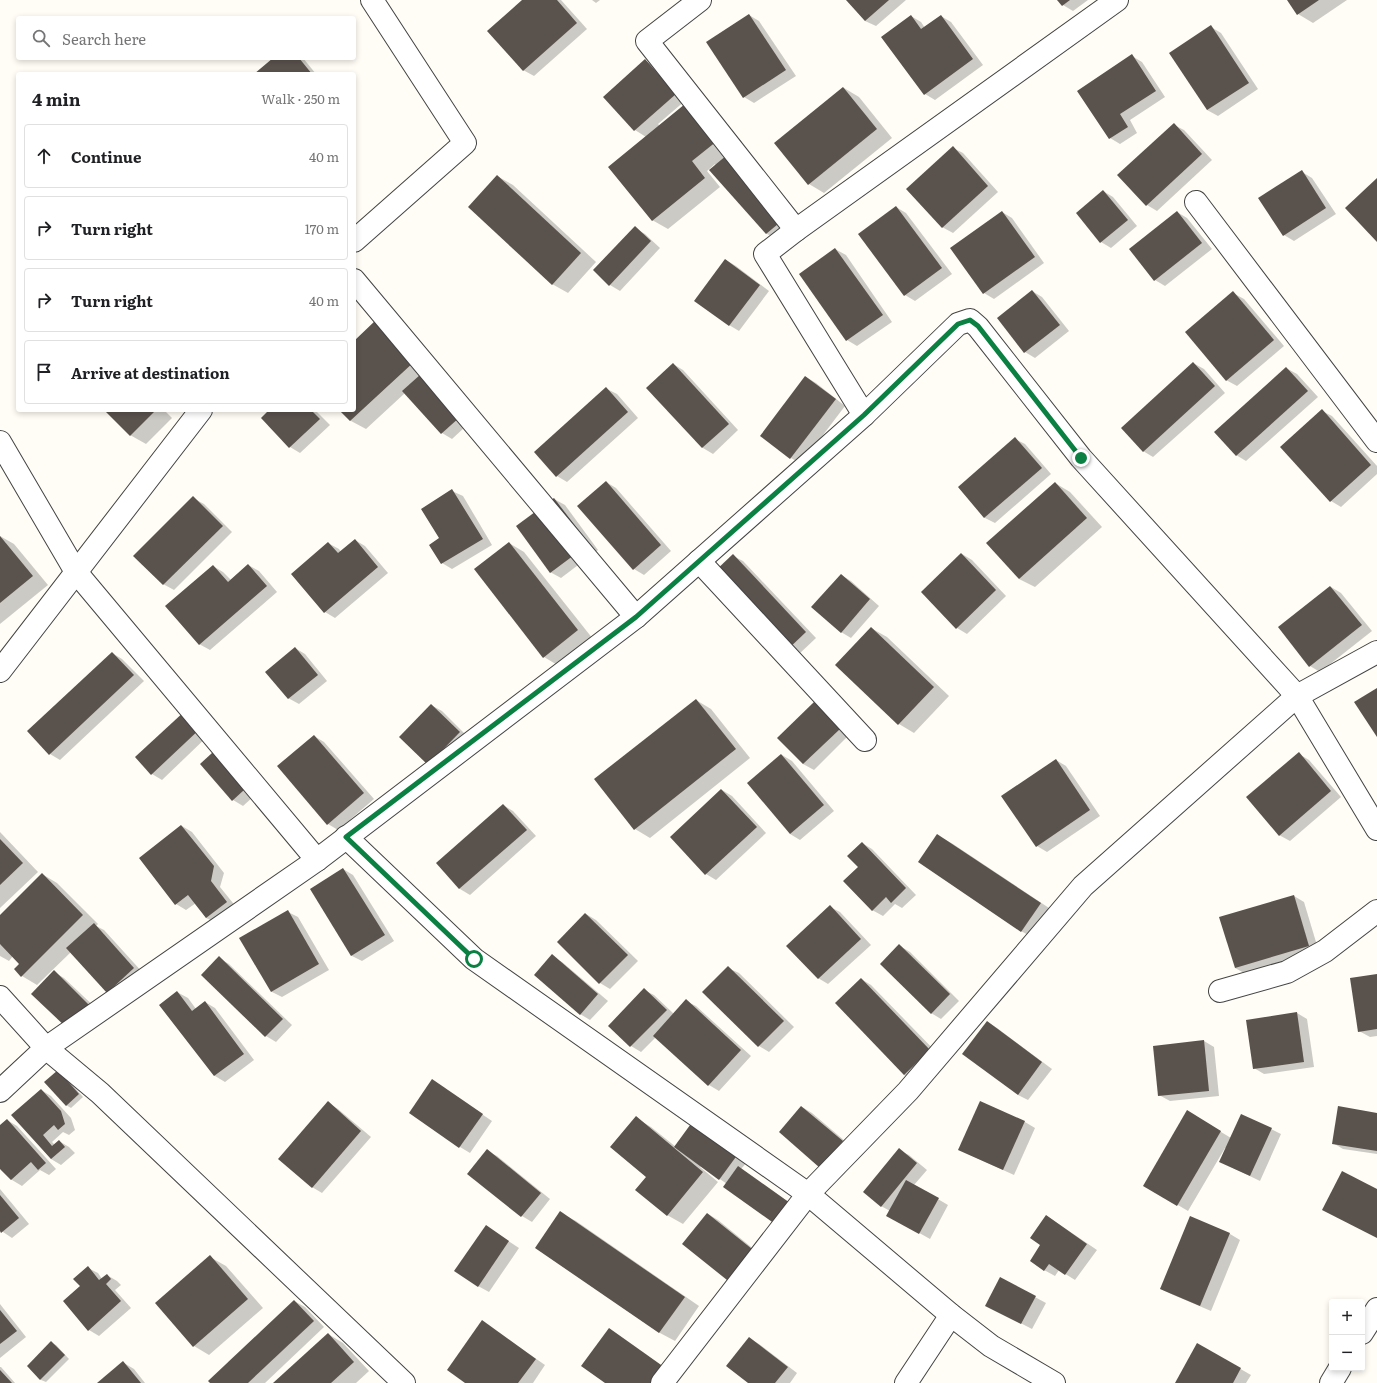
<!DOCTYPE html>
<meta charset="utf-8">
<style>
:root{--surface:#fff;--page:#f6f6f6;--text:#202124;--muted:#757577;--line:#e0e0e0}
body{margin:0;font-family:Literata,serif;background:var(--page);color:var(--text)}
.controls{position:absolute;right:12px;bottom:12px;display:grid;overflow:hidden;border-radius:4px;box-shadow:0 2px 6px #0003}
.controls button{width:36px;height:36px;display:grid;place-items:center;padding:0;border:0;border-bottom:1px solid var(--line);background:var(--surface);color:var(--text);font:20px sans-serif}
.stop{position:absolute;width:12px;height:12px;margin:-9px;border:3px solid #0b8043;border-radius:50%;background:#fff}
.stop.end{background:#0b8043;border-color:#fff;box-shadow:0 1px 4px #0008}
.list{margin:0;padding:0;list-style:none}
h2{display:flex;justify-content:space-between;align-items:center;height:52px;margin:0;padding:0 16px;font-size:17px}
h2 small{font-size:13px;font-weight:400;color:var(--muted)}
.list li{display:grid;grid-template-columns:26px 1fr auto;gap:12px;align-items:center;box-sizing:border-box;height:64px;margin:0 8px 8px;padding:0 8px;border:1px solid var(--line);border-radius:4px}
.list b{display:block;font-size:15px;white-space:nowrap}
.list em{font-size:13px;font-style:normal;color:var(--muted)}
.icon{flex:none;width:22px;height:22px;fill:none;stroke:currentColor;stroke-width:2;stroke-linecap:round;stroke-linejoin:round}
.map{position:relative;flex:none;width:1377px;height:1383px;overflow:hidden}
.search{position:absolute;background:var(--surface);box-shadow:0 2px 6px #0003;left:16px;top:16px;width:340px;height:44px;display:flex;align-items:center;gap:10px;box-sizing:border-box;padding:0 14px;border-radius:4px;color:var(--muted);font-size:15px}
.panel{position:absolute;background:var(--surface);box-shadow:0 2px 6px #0003;left:16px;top:72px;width:340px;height:340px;border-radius:4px}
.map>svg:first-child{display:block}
.shadow{fill:#0003}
.building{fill:#5a524d}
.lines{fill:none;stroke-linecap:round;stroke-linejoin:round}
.minor-casing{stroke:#444;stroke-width:24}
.minor{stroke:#fff;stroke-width:22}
.route{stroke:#0b8043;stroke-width:5}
</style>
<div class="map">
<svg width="1377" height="1383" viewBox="0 0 1377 1383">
<rect width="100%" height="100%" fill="#fffdf5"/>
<g class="shadow">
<polygon points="524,0 561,0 587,29 534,76 523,70"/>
<polygon points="592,0 600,0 596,3"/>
<polygon points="847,0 906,0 876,26 865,21"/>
<polygon points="1059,0 1088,0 1073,11 1063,5"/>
<polygon points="1288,0 1347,0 1313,23 1298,14"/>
<polygon points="749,15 759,21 796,76 754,103 744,97"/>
<polygon points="911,16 921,22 925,28 941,16 951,22 983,65 935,100 925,94"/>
<polygon points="1211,27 1221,33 1258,89 1218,116 1207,110"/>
<polygon points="1132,56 1142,62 1165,97 1130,120 1137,133 1120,144 1110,138"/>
<polygon points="275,58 303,58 316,74 257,74"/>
<polygon points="645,61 656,66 686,100 658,124 660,126 711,105 742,142 732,150 799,220 777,239 767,234 711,170 716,166 715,164 707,171 720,187 668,229 652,220 646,137 635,130 605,97"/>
<polygon points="844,88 859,97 892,138 824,193 809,184"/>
<polygon points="1174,125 1184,130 1212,160 1157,211 1147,205"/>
<polygon points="953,148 963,153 998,192 953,233 942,227"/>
<polygon points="1302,172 1312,178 1336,214 1294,241 1284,235"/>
<polygon points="497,176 513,185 596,262 568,293 552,284"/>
<polygon points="1103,191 1113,197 1137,226 1111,248 1101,242"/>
<polygon points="896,207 906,213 952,274 915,301 905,295"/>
<polygon points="1002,212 1012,218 1044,263 994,299 984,293"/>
<polygon points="1177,212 1187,218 1212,249 1165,286 1155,280"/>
<polygon points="635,228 645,234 660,248 620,291 610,285 595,270"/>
<polygon points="835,249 846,255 892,322 857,346 847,340"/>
<polygon points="726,260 736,266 769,291 739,331 729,325"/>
<polygon points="1032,291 1042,297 1069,331 1035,358 1025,352"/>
<polygon points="1233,293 1244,299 1284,346 1237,386 1226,380"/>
<polygon points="376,321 478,415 452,439 442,433 405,393 366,429 351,421 341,410 354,410 354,342"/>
<polygon points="1193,363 1204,369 1225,393 1153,457 1143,451"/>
<polygon points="673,364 683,370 738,430 713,454 703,448 648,388"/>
<polygon points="1286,368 1297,374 1318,397 1246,461 1236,455"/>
<polygon points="806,377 816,383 845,406 801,464 791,458"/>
<polygon points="607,389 617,394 638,418 567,482 557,476"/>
<polygon points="105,410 164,410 172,418 146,444 130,435"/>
<polygon points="270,410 315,410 330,425 300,453 290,447 262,418"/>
<polygon points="1322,411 1332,416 1377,466 1377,474 1341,507 1331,501"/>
<polygon points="1015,439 1025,444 1051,474 995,523 985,518 959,488"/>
<polygon points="606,482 616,488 671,551 644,575 634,569"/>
<polygon points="1055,483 1070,492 1102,527 1035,587 1019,579"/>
<polygon points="452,491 463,496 492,545 452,569 442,563 441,538"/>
<polygon points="193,498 204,504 232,532 174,590 163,584"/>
<polygon points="554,499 565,505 598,550 561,578 550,572"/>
<polygon points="0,536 14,544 48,585 0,624"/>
<polygon points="355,540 365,546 388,573 335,618 325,612 292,574 328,543 339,549 341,552"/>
<polygon points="509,543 524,552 593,639 559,666 544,657"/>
<polygon points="962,554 972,560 1006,596 967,634 957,628"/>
<polygon points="733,556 743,561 816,638 797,656"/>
<polygon points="248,565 259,571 277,592 210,650 199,644 213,566 223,572 231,580"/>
<polygon points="841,575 851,581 879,606 851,638 841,632"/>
<polygon points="1331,587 1341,593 1372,631 1320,672 1310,666"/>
<polygon points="871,628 887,637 949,696 914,733 899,724"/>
<polygon points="295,648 305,654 327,681 299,704 288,698"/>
<polygon points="112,653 122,659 144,681 60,760 50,754"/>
<polygon points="696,700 711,709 750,758 650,838 635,829"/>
<polygon points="814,703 825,709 849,735 814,770 803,764 779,738"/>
<polygon points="431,705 442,711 470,739 439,771"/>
<polygon points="196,717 211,733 162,780 152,774 136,758"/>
<polygon points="314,736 324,742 374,799 338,830 328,824"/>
<polygon points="1299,754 1309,760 1341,797 1290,841 1279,835"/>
<polygon points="782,755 792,761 834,811 800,840 790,834"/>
<polygon points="1056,760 1066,766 1100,816 1047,852 1037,846 1002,797"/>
<polygon points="201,764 266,785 243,806 233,800"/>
<polygon points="722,790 732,796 766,833 716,880 706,874"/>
<polygon points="503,805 513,811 536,836 470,895 460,889 438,863"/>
<polygon points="182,826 192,832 224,873 220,887 237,908 217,923 206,918 196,903 186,910 176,904"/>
<polygon points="0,832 38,872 0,908"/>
<polygon points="937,835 953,844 1055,912 1037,940 1021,931"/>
<polygon points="862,843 872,849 916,895 902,908 895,904 883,916 872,910 859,867"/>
<polygon points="343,869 353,875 394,941 362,961 352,956 311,889"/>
<polygon points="42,874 57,883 98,924 96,926 104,930 144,974 108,992 71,952 37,985 22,976 15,969 20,964 13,956 9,961 0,956 0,916"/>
<polygon points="1294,896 1304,902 1319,952 1246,974 1235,968"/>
<polygon points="830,907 840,912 871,945 828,984 818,978"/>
<polygon points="288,912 298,917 329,970 282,997 272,992 241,939"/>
<polygon points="586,914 596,920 638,961 610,989 600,983"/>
<polygon points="900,946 910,952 959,1001 941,1019 931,1013"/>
<polygon points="552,956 562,962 608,1001 590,1020 580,1014"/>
<polygon points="219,958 229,964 292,1025 276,1042 266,1036"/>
<polygon points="728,968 739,973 794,1027 769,1052 759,1046"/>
<polygon points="54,972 64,978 99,1011 77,1033"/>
<polygon points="1377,975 1377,1036 1370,1037 1359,1031"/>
<polygon points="861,979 871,985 940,1056 914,1081 904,1075"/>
<polygon points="644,990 654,995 674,1014 686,1001 696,1006 751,1056 719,1091 709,1085 656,1037 641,1052 631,1046 609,1026"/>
<polygon points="177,992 188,998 196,1009 205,1002 215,1008 254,1060 225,1082 215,1076 160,1005"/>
<polygon points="1297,1013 1307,1019 1314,1067 1264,1074 1254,1068"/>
<polygon points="987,1022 997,1028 1052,1069 1028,1100 1018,1095"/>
<polygon points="1204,1041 1214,1047 1219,1096 1170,1101 1159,1095"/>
<polygon points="63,1074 83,1097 71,1108 66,1105"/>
<polygon points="433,1081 492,1121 470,1153 460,1147"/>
<polygon points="41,1090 51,1096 71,1118 75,1130 69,1135 63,1132 52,1142 55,1145 59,1141 69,1147 75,1153 61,1165 51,1159 13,1115"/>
<polygon points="328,1103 338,1109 371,1137 322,1193 312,1187"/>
<polygon points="802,1107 812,1113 852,1147 831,1173"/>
<polygon points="1188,1112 1231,1138 1271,1129 1281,1134 1260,1181 1231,1167 1226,1148 1225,1148 1188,1211 1144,1185"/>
<polygon points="1377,1114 1377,1154 1343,1149 1333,1143"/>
<polygon points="636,1118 651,1127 676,1147 694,1123 748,1161 741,1169 800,1210 727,1184 701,1166 700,1167 718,1182 683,1224 667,1215 648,1177"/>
<polygon points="7,1120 17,1126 56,1169 49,1175 40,1170 22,1186 12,1180 0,1167 0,1126"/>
<polygon points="1025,1122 1035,1128 1014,1175 970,1155 959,1149"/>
<polygon points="899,1150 909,1155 927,1170 914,1185 948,1205 930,1239 898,1221 890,1211 881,1206"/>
<polygon points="487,1151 497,1156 550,1199 532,1222 522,1216"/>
<polygon points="0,1189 29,1224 12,1238 0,1230"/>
<polygon points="560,1213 576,1221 699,1306 675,1341 660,1333 536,1248"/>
<polygon points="708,1214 718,1220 761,1255 737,1285 727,1279"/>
<polygon points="1047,1216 1097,1250 1075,1280 1059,1270 1055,1276 1044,1270 1042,1245"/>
<polygon points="1190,1217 1230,1234 1240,1240 1211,1311 1171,1294 1161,1289"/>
<polygon points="486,1226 519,1248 489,1292 478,1286"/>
<polygon points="210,1257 226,1266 263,1308 209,1355 194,1346"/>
<polygon points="88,1268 98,1273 102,1279 107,1275 117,1281 121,1285 115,1290 131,1308 99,1336 89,1330 81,1286"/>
<polygon points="1000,1278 1046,1303 1032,1329 997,1311"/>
<polygon points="294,1301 305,1307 324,1327 265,1383 211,1383"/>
<polygon points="0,1304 26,1337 0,1358"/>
<polygon points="492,1328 545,1365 533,1383 467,1383"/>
<polygon points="328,1334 343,1343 369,1371 356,1383 275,1383"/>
<polygon points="749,1338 759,1344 797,1373 790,1383 750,1383"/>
<polygon points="51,1343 56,1345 69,1359 46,1382 41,1380 28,1366"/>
<polygon points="1197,1344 1251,1375 1246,1383 1176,1383"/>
<polygon points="124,1363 134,1369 145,1383 98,1383"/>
<polygon points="0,1367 1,1367 15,1383 0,1383"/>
</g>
<g class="building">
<polygon points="522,0 557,0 577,23 523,71 487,31"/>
<polygon points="846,0 889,0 865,21"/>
<polygon points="1057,0 1070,0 1062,6"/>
<polygon points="1287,0 1319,0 1297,15"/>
<polygon points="749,14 786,70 743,98 706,42"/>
<polygon points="911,15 921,29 941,15 973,59 924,95 881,37"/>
<polygon points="1211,25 1249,83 1207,110 1169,53"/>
<polygon points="1132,54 1156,91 1120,114 1128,127 1109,139 1077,91"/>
<polygon points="273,58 299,58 312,74 254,74"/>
<polygon points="645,59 676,94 634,131 603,97"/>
<polygon points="843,87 877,129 808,185 774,143"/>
<polygon points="696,95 727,133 692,161 705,178 652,221 608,167"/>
<polygon points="1174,123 1202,154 1146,206 1117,175"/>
<polygon points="953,146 988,186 942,228 906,189"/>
<polygon points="733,150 790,214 766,234 709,170"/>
<polygon points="1302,170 1326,208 1283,236 1258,198"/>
<polygon points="497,175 581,253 552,285 468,207"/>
<polygon points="1377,178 1377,242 1345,208"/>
<polygon points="1103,190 1128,220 1100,243 1076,213"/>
<polygon points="896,206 942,268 904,296 858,234"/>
<polygon points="1002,211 1035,257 983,294 950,248"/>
<polygon points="1177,211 1202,243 1154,281 1129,249"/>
<polygon points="635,226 651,241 609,286 593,270"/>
<polygon points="835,248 883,315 846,341 799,274"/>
<polygon points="725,259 760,285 729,326 694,301"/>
<polygon points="1032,290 1060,325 1024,353 997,318"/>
<polygon points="1233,291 1274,340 1226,381 1185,332"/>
<polygon points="376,320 415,361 350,421 339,410 354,410 354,341"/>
<polygon points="1193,362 1215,386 1143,452 1121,428"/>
<polygon points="673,363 729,424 702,448 646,388"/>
<polygon points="430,366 469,409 441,434 402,391"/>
<polygon points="1286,367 1308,391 1236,456 1214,432"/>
<polygon points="805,376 836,399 790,459 760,436"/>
<polygon points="606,387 628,412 556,477 534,452"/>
<polygon points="1322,409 1371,465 1330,502 1280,447"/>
<polygon points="104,410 156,410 130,436"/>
<polygon points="269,410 311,410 320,419 289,448 261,418"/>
<polygon points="1015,437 1042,468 984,518 958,487"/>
<polygon points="606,481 661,545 633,570 577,506"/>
<polygon points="1055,482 1087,518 1019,579 986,543"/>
<polygon points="452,489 483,539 441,564 429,545 439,538 421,509"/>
<polygon points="193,496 223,526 163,585 133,556"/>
<polygon points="554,498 589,544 550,573 516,526"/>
<polygon points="0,536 33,576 0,603"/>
<polygon points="355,539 378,567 324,613 291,574 328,542 338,553"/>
<polygon points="509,542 578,630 543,658 474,569"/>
<polygon points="961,553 996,590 956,629 921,592"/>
<polygon points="733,554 806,632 786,651 713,573"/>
<polygon points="248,564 267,586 199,645 165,606 213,565 228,582"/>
<polygon points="841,574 870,599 841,633 811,607"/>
<polygon points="1330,586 1362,625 1309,667 1278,627"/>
<polygon points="871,627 934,687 898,725 835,665"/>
<polygon points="295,647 318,675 288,699 265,672"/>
<polygon points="112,652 134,675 49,755 27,731"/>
<polygon points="1377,688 1377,737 1354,702"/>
<polygon points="696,699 736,749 634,830 594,779"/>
<polygon points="814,702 840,729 803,764 777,738"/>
<polygon points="431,704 460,732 428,765 399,737"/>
<polygon points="186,710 202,727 151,775 135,757"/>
<polygon points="314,735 364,793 327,825 277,766"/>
<polygon points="224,742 256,779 232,801 200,764"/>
<polygon points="1299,752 1331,791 1279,836 1246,797"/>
<polygon points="781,754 824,805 790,834 747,783"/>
<polygon points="1056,759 1090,810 1036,847 1001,796"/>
<polygon points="721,789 757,827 705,875 670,837"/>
<polygon points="503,804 527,830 459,889 436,863"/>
<polygon points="181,825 214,866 211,881 227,902 206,918 188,895 175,905 139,858"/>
<polygon points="937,834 1041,903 1021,932 918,862"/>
<polygon points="0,839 23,863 0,885"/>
<polygon points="862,842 906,888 891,903 886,897 872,911 843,881 858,867 847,856"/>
<polygon points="343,868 385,935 351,956 310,889"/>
<polygon points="42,873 83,915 21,977 14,969 19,964 0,944 0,915"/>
<polygon points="1294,895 1309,946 1235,968 1219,917"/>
<polygon points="830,905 861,939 818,979 786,946"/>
<polygon points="288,910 319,964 271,992 239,938"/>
<polygon points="585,913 628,955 599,984 557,942"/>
<polygon points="94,923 134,968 107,993 66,948"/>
<polygon points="899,944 950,994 931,1014 880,964"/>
<polygon points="552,954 598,994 580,1015 534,975"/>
<polygon points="219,956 283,1019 265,1037 201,975"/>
<polygon points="728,966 784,1021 758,1047 702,992"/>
<polygon points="54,970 89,1005 67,1028 31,994"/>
<polygon points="1377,974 1377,1029 1358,1032 1350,978"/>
<polygon points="861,978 930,1050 904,1075 835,1003"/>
<polygon points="644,988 667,1010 630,1047 608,1026"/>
<polygon points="177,991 192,1011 205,1001 244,1054 214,1076 159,1005"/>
<polygon points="686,999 741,1050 708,1086 653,1036"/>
<polygon points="1297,1012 1304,1062 1253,1069 1246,1020"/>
<polygon points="987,1021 1042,1062 1018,1095 962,1054"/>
<polygon points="1204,1040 1209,1091 1158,1096 1153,1046"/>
<polygon points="58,1070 79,1094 66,1106 44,1082"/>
<polygon points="432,1079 483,1114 459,1148 409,1113"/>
<polygon points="41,1089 61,1111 65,1124 58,1130 54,1125 43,1135 52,1146 59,1140 65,1147 51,1159 11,1115"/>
<polygon points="328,1101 361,1131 312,1188 278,1159"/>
<polygon points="980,1101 1025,1121 1003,1170 958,1150"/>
<polygon points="801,1106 843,1141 820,1168 779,1132"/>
<polygon points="1338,1106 1377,1113 1377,1151 1332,1144"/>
<polygon points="1187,1110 1221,1131 1177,1206 1143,1186"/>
<polygon points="1241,1114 1272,1128 1250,1176 1219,1162"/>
<polygon points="636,1116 703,1172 667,1216 635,1190 646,1177 610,1147"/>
<polygon points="7,1119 46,1163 38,1170 31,1162 11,1180 0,1169 0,1125"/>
<polygon points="693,1121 738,1154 719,1180 674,1147"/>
<polygon points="899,1148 917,1163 881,1207 863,1192"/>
<polygon points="487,1149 541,1193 521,1217 467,1174"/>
<polygon points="738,1166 790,1203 775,1224 723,1187"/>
<polygon points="1342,1171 1377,1189 1377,1238 1322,1210"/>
<polygon points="906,1180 939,1198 919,1234 886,1216"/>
<polygon points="0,1195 19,1218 1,1233 0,1231"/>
<polygon points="560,1211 685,1297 659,1333 535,1248"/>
<polygon points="707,1213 752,1249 727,1280 682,1244"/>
<polygon points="1046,1215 1087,1244 1065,1275 1049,1264 1044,1271 1030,1261 1040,1245 1030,1238"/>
<polygon points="1190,1216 1230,1233 1200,1306 1160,1289"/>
<polygon points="486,1225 509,1241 478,1287 454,1271"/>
<polygon points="210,1255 248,1299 193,1347 155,1303"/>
<polygon points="88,1266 99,1280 107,1274 111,1279 106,1284 121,1301 88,1331 63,1301 80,1286 73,1279"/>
<polygon points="1000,1277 1036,1296 1021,1324 985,1306"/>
<polygon points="294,1300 314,1321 248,1383 210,1383 208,1381"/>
<polygon points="0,1310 17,1331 0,1344"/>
<polygon points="482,1320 536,1359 518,1383 465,1383 447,1370"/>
<polygon points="609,1328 664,1367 652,1383 605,1383 581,1366"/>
<polygon points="328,1333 354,1362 331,1383 273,1383"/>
<polygon points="749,1337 788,1367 775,1383 748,1383 726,1366"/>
<polygon points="51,1341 65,1355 40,1380 27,1366"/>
<polygon points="1197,1343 1241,1368 1233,1383 1175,1383"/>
<polygon points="123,1361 141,1383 97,1383"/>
<polygon points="0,1370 12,1383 0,1383"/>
</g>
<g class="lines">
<defs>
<g id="minor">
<polyline points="700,0 647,41 796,230"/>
<polyline points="1196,202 1377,441"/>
<polyline points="354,241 465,143 372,0"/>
<polyline points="354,280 636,617"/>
<polyline points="864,415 765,254 796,230 1117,0"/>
<polyline points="0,442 76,572 317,860"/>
<polyline points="699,561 865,740"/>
<polyline points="0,671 201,410"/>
<polyline points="346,837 474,959 808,1194 951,1315 991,1346 1054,1383"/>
<polyline points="1220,991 1287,972 1325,951 1377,911"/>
<polyline points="0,997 46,1048 100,1093 404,1383"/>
<polyline points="0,1091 46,1048 317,860 636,617 864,415 958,324 970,320 978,327 1081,458 1297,696 1377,829"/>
<polyline points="1362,1333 1377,1309"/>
<polyline points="662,1383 808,1194 908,1091 1083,886 1297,696 1377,652"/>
<polyline points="906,1383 951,1315"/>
<polyline points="1331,1383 1340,1368"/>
</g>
</defs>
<use href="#minor" class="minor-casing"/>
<use href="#minor" class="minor"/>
</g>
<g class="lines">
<polyline class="route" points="474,959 346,837 636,617 864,415 958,324 970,320 978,326 1081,458"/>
</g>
</svg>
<div class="controls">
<button>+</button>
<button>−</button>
</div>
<div class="stop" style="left:474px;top:959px"></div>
<div class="stop end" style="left:1081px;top:458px"></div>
<div class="search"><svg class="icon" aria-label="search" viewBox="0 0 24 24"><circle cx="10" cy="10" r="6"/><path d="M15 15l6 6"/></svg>Search here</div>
<section class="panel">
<h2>4 min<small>Walk · 250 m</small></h2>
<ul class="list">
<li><svg class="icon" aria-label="ahead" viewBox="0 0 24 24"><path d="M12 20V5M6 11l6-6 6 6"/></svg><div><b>Continue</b></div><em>40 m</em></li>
<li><svg class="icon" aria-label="right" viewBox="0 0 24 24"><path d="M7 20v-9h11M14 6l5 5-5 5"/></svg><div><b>Turn right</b></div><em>170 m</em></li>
<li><svg class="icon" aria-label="right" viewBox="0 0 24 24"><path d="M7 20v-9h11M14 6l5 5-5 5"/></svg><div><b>Turn right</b></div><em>40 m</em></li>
<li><svg class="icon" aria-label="arrive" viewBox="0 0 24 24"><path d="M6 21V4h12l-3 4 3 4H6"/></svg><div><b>Arrive at destination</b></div></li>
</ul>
</section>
</div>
